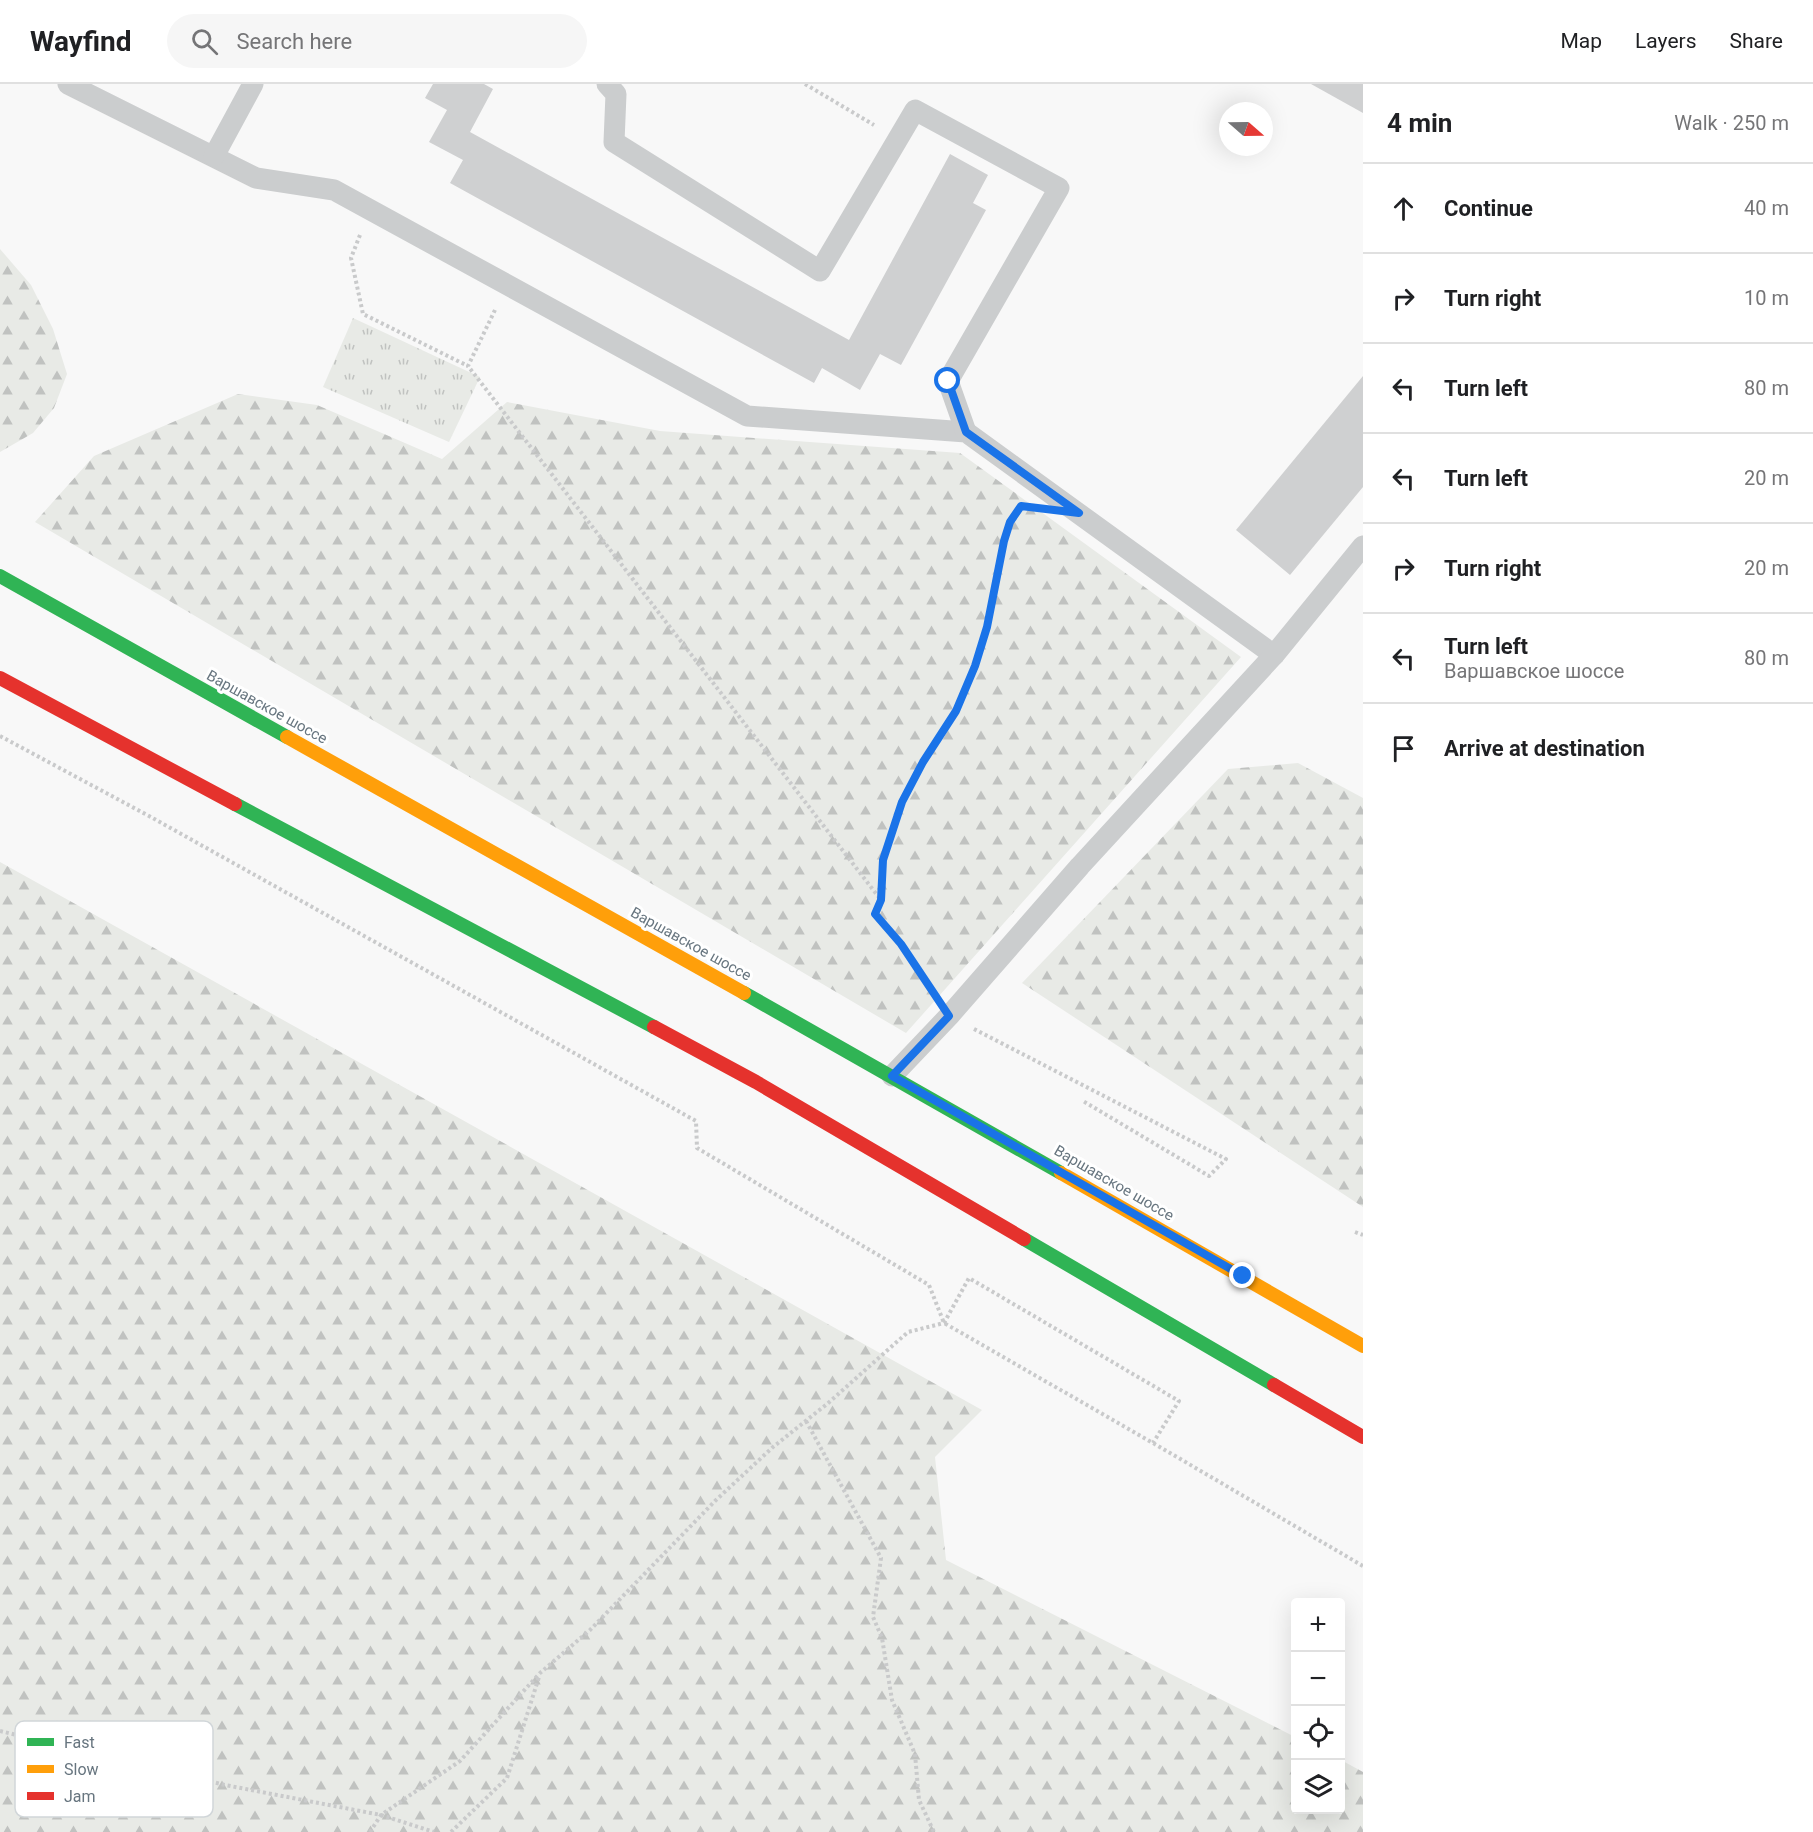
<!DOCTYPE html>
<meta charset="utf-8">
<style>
:root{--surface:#fff;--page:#f6f6f6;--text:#202124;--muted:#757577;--line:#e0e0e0}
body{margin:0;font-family:Roboto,sans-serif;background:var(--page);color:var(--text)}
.controls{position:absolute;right:18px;bottom:18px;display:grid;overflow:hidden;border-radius:6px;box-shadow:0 6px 24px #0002}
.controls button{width:54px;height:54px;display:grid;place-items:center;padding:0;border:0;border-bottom:2px solid var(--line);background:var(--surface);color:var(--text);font:30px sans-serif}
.compass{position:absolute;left:1219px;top:18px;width:54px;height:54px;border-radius:50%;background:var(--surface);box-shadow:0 6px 24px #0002;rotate:110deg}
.stop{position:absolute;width:18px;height:18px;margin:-14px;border:4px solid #1a73e8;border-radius:50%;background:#fff}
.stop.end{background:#1a73e8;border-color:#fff;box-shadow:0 2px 6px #0008}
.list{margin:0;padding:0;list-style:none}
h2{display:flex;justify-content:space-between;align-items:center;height:78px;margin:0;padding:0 24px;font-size:26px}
h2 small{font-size:20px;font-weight:400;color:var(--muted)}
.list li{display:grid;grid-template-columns:39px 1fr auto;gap:18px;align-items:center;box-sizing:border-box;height:90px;padding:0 24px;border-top:2px solid var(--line)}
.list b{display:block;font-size:22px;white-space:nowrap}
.list p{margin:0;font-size:20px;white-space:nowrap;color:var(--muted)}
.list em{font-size:20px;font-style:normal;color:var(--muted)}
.icon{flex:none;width:33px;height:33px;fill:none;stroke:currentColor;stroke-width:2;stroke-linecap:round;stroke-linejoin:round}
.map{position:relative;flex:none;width:1363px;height:1748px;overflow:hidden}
header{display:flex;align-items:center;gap:36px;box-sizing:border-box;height:84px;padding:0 30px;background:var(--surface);border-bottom:2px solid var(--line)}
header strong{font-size:28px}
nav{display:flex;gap:33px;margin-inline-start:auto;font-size:21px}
.search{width:420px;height:54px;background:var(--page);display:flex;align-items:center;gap:15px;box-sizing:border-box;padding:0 21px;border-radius:33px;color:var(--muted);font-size:22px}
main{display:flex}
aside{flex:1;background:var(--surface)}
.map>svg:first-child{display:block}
.forest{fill:url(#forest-firs)}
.park{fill:url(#park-tufts)}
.building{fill:#cfd0d1}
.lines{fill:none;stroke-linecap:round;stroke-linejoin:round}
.path{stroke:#c9cacb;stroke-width:4;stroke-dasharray:3 3;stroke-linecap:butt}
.lane{stroke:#cbcdce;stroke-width:21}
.fast{stroke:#30b455;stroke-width:14}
.slow{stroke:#ff9f0a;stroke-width:14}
.jam{stroke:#e5322d;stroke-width:14}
.route{stroke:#1a73e8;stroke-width:8}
.labels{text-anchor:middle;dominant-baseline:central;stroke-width:6;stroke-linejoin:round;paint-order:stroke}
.street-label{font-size:15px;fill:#67757f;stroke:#fff}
.key{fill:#fff;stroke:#d1d6d9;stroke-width:1.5}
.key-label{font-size:16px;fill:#67757f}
</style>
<header>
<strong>Wayfind</strong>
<div class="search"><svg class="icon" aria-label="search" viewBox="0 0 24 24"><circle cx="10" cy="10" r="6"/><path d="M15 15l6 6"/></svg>Search here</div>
<nav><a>Map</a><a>Layers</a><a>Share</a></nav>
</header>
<main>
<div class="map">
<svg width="1363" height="1748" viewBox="0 0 1363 1748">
<defs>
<pattern id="forest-firs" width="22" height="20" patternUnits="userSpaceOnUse" patternTransform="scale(1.5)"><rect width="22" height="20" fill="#e8eae6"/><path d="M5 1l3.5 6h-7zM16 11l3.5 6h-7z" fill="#c0c2c0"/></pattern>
<pattern id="park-tufts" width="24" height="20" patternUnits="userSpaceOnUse" patternTransform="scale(1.5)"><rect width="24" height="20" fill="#e8eae6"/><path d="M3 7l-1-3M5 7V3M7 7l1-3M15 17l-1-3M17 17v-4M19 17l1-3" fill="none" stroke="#c0c2c0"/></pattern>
</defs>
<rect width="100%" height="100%" fill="#f8f8f8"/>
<g class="forest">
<polygon points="0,165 31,201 53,245 67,290 54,324 33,349 0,368"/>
<polygon points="238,310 317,321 442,375 507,318 660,347 960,369 1241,573 906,949 35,438 94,372"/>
<polygon points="1298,679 1363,714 1363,1123 1022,899 1228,685"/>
<polygon points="0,778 982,1326 935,1373 946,1476 1295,1653 1296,1726 1340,1726 1341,1676 1363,1688 1363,1748 0,1748"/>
</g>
<polygon class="park" points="353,234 480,293 449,358 323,303"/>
<g class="building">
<polygon points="433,0 484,0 493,5 470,48 849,256 950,70 988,91 973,119 986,126 901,281 880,270 860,306 822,284 814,299 450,99 463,76 429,58 447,26 425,14"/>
<polygon points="1311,0 1363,0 1363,29"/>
<polygon points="1363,292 1363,403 1290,491 1236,446"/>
</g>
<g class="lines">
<g class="path">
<polyline points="805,0 874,41"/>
<polyline points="360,151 351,174 363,230 468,282"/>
<polyline points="495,226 468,282 881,816 875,830 901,860 934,909"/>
<polyline points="0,652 149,732 696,1037 697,1064 929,1201 944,1239 1153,1359 1363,1482"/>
<polyline points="881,816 883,776 902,718 923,678 956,627 975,582 987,543 1004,457 1009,438 1022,422"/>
<polyline points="974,945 1226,1075 1209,1092 1083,1017"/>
<polyline points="1355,1148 1363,1151"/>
<polyline points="806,1337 881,1474 873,1533 882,1554 892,1616 915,1670 919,1716 934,1748"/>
<polyline points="0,1647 225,1701 381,1731 434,1748"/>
<polyline points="370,1748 381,1731 460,1677 540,1589 590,1546 715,1417 773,1363 827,1320 908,1248 944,1239 969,1194 1179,1317 1153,1359"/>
<polyline points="451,1748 507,1694 539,1593"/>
</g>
<g class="lane">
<polyline points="68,0 256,94 334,106 747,332 966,348 1274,571"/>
<polyline points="607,0 616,10 614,58 820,187 915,26 1059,104 948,297 966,348"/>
<polyline points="214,72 253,0"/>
<polyline points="892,992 949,932 1080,782 1274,571 1363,462"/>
</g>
<g class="fast">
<polyline points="0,492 287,653"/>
<polyline points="235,720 654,943"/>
<polyline points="744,909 1061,1089"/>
<polyline points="1024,1155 1274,1301"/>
</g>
<g class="slow">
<polyline points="287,653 744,909"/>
<polyline points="1061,1089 1363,1262"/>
</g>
<g class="jam">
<polyline points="0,594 235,720"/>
<polyline points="654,943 756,998 1024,1155"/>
<polyline points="1274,1301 1363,1353"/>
</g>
</g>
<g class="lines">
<polyline class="route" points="948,297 966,348 1079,429 1021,422 1010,438 1004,457 987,543 975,582 956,627 923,678 902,718 883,776 881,816 875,830 901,860 949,932 892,992 1243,1192"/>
</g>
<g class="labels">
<g class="street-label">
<text transform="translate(267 623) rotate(29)">Варшавское шоссе</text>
<text transform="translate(691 860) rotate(29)">Варшавское шоссе</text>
<text transform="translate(1114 1099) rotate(30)">Варшавское шоссе</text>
</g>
</g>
<rect x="15" y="1637" width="198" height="96" rx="9" class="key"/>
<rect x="27" y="1654" width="27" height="8" fill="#30b455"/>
<rect x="27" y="1681" width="27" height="8" fill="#ff9f0a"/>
<rect x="27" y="1708" width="27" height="8" fill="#e5322d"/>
<g class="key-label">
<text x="64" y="1664">Fast</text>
<text x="64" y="1691">Slow</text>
<text x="64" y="1718">Jam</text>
</g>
</svg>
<div class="controls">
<button>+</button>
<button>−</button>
<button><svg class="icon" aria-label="locate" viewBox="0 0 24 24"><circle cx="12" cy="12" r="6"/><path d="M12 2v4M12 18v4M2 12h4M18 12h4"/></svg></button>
<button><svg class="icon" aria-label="layers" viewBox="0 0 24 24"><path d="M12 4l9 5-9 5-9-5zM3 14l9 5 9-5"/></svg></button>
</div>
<svg class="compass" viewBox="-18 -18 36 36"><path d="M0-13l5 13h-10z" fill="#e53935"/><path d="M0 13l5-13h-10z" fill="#757577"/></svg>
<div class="stop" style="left:948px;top:297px"></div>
<div class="stop end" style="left:1243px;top:1192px"></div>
</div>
<aside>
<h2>4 min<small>Walk · 250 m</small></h2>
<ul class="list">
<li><svg class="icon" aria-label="ahead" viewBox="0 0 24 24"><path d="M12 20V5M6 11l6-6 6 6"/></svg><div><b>Continue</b></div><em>40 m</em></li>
<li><svg class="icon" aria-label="right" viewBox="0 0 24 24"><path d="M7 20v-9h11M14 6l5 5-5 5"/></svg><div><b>Turn right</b></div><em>10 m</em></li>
<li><svg class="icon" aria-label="left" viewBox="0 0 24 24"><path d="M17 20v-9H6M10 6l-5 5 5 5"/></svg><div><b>Turn left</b></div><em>80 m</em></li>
<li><svg class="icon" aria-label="left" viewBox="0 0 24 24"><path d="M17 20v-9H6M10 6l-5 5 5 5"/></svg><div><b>Turn left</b></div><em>20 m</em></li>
<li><svg class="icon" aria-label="right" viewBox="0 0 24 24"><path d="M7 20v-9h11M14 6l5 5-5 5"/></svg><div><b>Turn right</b></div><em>20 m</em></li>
<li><svg class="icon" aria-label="left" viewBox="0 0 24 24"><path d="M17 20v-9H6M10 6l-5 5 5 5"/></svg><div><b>Turn left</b><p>Варшавское шоссе</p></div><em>80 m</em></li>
<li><svg class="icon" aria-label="arrive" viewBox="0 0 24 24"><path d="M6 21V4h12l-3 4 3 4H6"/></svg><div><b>Arrive at destination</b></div></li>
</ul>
</aside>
</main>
